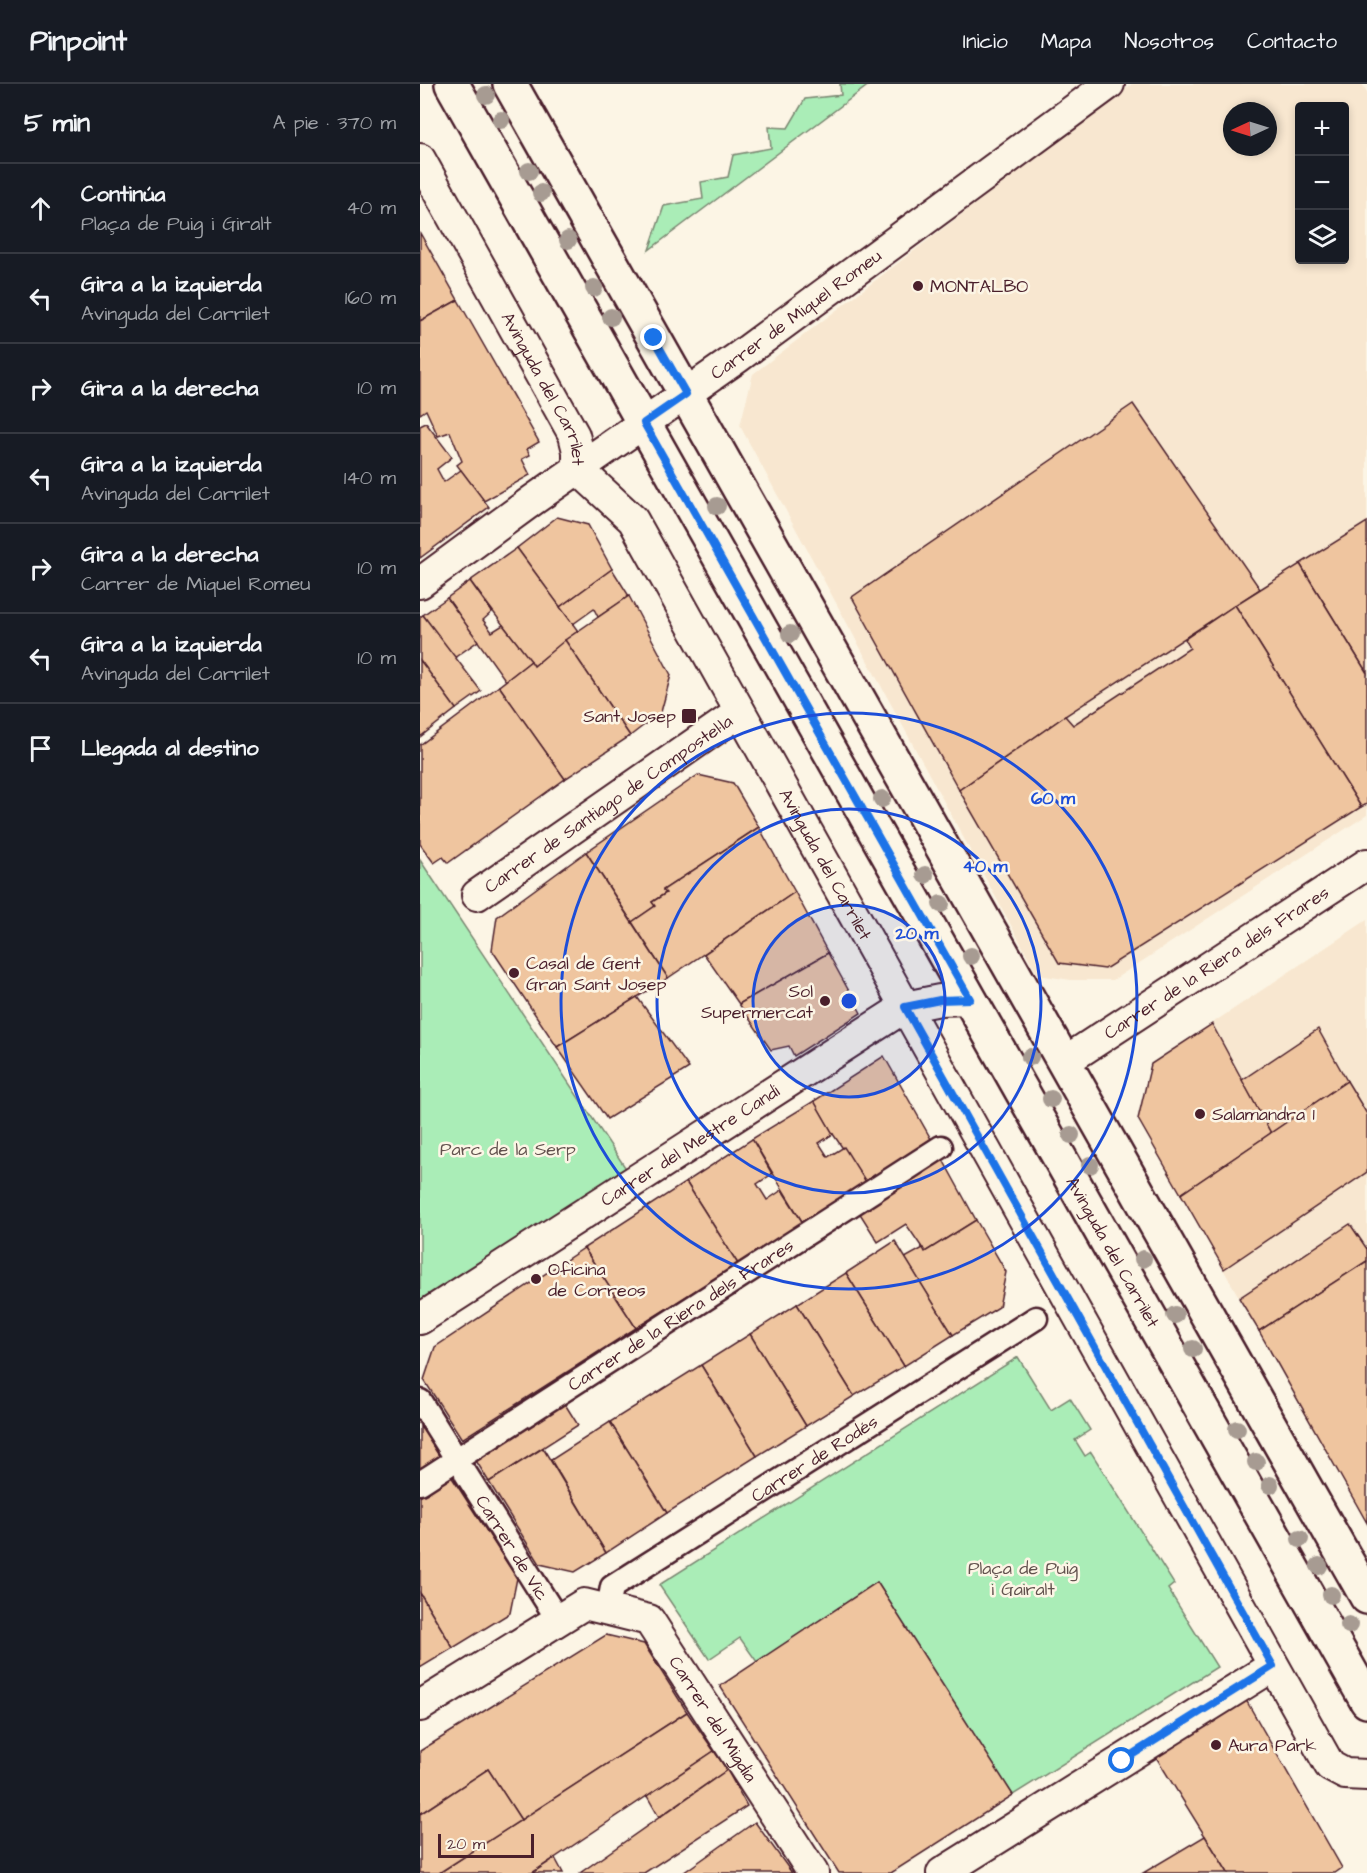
<!DOCTYPE html>
<html lang="es">
<meta charset="utf-8">
<style>
:root{--surface:#171b24;--page:#20242c;--text:#f1f3f6;--muted:#9ea1a6;--line:#363941}
body{margin:0;font-family:"Architects Daughter",sans-serif;background:var(--page);color:var(--text)}
.controls{position:absolute;right:18px;top:18px;display:grid;overflow:hidden;border-radius:6px;box-shadow:0 3px 9px #0003}
.controls button{width:54px;height:54px;display:grid;place-items:center;padding:0;border:0;border-bottom:2px solid var(--line);background:var(--surface);color:var(--text);font:30px sans-serif}
.compass{position:absolute;left:803px;top:18px;width:54px;height:54px;border-radius:50%;background:var(--surface);box-shadow:0 3px 9px #0003;rotate:266deg}
.scale{position:absolute;left:18px;bottom:15px;width:96px;box-sizing:border-box;padding-left:6px;border:3px solid #4a1f2b;border-top:0;font-size:16px;line-height:21px;white-space:nowrap;color:#4a1f2b;-webkit-text-stroke:4px #fcf5e5;paint-order:stroke}
.stop{position:absolute;width:18px;height:18px;margin:-14px;border:4px solid #1a73e8;border-radius:50%;background:#fff}
.stop.end{background:#1a73e8;border-color:#fff;box-shadow:0 2px 6px #0008}
.list{margin:0;padding:0;list-style:none}
h2{display:flex;justify-content:space-between;align-items:center;height:78px;margin:0;padding:0 24px;font-size:26px}
h2 small{font-size:20px;font-weight:400;color:var(--muted)}
.list li{display:grid;grid-template-columns:39px 1fr auto;gap:18px;align-items:center;box-sizing:border-box;height:90px;padding:0 24px;border-top:2px solid var(--line)}
.list b{display:block;font-size:22px;white-space:nowrap}
.list p{margin:0;font-size:20px;white-space:nowrap;color:var(--muted)}
.list em{font-size:20px;font-style:normal;color:var(--muted)}
.icon{flex:none;width:33px;height:33px;fill:none;stroke:currentColor;stroke-width:2;stroke-linecap:round;stroke-linejoin:round}
.map{position:relative;flex:none;width:947px;height:1789px;overflow:hidden}
header{display:flex;align-items:center;gap:36px;box-sizing:border-box;height:84px;padding:0 30px;background:var(--surface);border-bottom:2px solid var(--line)}
header strong{font-size:28px}
nav{display:flex;gap:33px;margin-inline-start:auto;font-size:21px}
main{display:flex}
aside{flex:1;background:var(--surface)}
.map>svg:first-child{display:block}
.built{fill:#f8e7d0;fill-rule:evenodd}
.green{fill:#aaedb7;stroke:#7a8671;stroke-width:1.5}
.building{fill:#efc59f;stroke:#4a1f2b;stroke-width:1.5}
.lines{fill:none;stroke-linecap:round;stroke-linejoin:round}
.pedestrian-casing{stroke:#4a1f2b;stroke-width:27}
.minor-casing{stroke:#4a1f2b;stroke-width:34}
.secondary-casing{stroke:#4a1f2b;stroke-width:38}
.pedestrian{stroke:#fcf5e5;stroke-width:22}
.minor{stroke:#fcf5e5;stroke-width:30}
.secondary{stroke:#fcf5e5;stroke-width:33}
.tree{fill:#a79b92}
.route{stroke:#1a73e8;stroke-width:8}
.ring{fill:none;stroke:#1d4ed8;stroke-width:3}
.poi-dot{fill:#4a1f2b;stroke:#fcf5e5;stroke-width:2}
.labels{text-anchor:middle;dominant-baseline:central;stroke-width:5;stroke-linejoin:round;paint-order:stroke}
.poi-label{font-size:18px;fill:#4a1f2b;stroke:#fcf5e5;text-anchor:start}
.street-label{font-size:18px;fill:#4a1f2b;stroke:#fcf5e5}
.park-label{font-size:18px;fill:#62524e;stroke:#fcf5e5}
.centre{fill:#1d4ed8;stroke:#fcf5e5;stroke-width:3}
.ring-label{font-size:18px;text-anchor:middle;font-weight:bold;fill:#1d4ed8;stroke:#fcf5e5;stroke-width:5;stroke-linejoin:round;paint-order:stroke}
</style>
<header>
<strong>Pinpoint</strong>
<nav><a>Inicio</a><a>Mapa</a><a>Nosotros</a><a>Contacto</a></nav>
</header>
<main>
<aside>
<h2>5 min<small>A pie · 370 m</small></h2>
<ul class="list">
<li><svg class="icon" aria-label="ahead" viewBox="0 0 24 24"><path d="M12 20V5M6 11l6-6 6 6"/></svg><div><b>Continúa</b><p>Plaça de Puig i Giralt</p></div><em>40 m</em></li>
<li><svg class="icon" aria-label="left" viewBox="0 0 24 24"><path d="M17 20v-9H6M10 6l-5 5 5 5"/></svg><div><b>Gira a la izquierda</b><p>Avinguda del Carrilet</p></div><em>160 m</em></li>
<li><svg class="icon" aria-label="right" viewBox="0 0 24 24"><path d="M7 20v-9h11M14 6l5 5-5 5"/></svg><div><b>Gira a la derecha</b></div><em>10 m</em></li>
<li><svg class="icon" aria-label="left" viewBox="0 0 24 24"><path d="M17 20v-9H6M10 6l-5 5 5 5"/></svg><div><b>Gira a la izquierda</b><p>Avinguda del Carrilet</p></div><em>140 m</em></li>
<li><svg class="icon" aria-label="right" viewBox="0 0 24 24"><path d="M7 20v-9h11M14 6l5 5-5 5"/></svg><div><b>Gira a la derecha</b><p>Carrer de Miquel Romeu</p></div><em>10 m</em></li>
<li><svg class="icon" aria-label="left" viewBox="0 0 24 24"><path d="M17 20v-9H6M10 6l-5 5 5 5"/></svg><div><b>Gira a la izquierda</b><p>Avinguda del Carrilet</p></div><em>10 m</em></li>
<li><svg class="icon" aria-label="arrive" viewBox="0 0 24 24"><path d="M6 21V4h12l-3 4 3 4H6"/></svg><div><b>Llegada al destino</b></div></li>
</ul>
</aside>
<div class="map">
<svg width="947" height="1789" viewBox="0 0 947 1789">
<rect width="100%" height="100%" fill="#fcf5e5"/>
<filter id="ink" filterUnits="userSpaceOnUse"><feTurbulence type="fractalNoise" baseFrequency=".0167" numOctaves="2"/><feDisplacementMap in="SourceGraphic" scale="12" xChannelSelector="R" yChannelSelector="G"/><feConvolveMatrix kernelMatrix="1 2 1 2 8 2 1 2 1" color-interpolation-filters="sRGB"/></filter>
<g filter="url(#ink)">
<g class="built">
<path d="M712,0H942L947,8V731L693,896H651L618,891L320,342L333,290ZM880,22H924V176H880ZM812,27H848V63H812Z"/>
<polygon points="947,836 947,1439 718,1035 731,980"/>
</g>
<g class="green">
<polygon points="420,0 450,0 229,166 244,122 283,115 281,98 308,93 313,71 351,64 349,43 368,44 385,15 421,11"/>
<polygon points="0,776 209,1089 0,1226"/>
<polygon points="598,1273 631,1326 650,1314 670,1346 655,1356 665,1372 671,1368 754,1500 748,1505 797,1583 593,1711 457,1498 337,1578 320,1554 289,1575 239,1501"/>
</g>
<g class="building">
<polygon points="0,149 38,216 0,237"/>
<polygon points="38,216 119,358 107,365 110,371 102,375 110,391 64,417 37,381 42,377 30,348 18,352 6,326 0,330 0,237"/>
<polygon points="713,320 840,505 645,632 539,706 432,513"/>
<polygon points="6,339 32,373 17,385 24,398 41,386 69,423 0,474 0,342"/>
<polygon points="137,433 168,441 192,485 140,523 97,464"/>
<polygon points="947,438 947,589 880,480"/>
<polygon points="97,464 158,547 114,582 50,497"/>
<polygon points="880,480 947,589 947,720 941,723 815,521"/>
<polygon points="192,485 209,512 178,533 174,525 153,540 140,523"/>
<polygon points="50,497 72,528 63,536 72,548 83,541 111,577 86,597 27,514"/>
<polygon points="209,512 251,591 241,628 210,652 145,556"/>
<polygon points="27,514 58,557 34,574 3,531"/>
<polygon points="815,521 941,723 685,885 639,879 539,706 645,632 653,641 770,564 765,555"/>
<polygon points="3,531 61,607 36,625 0,576 0,533"/>
<polygon points="145,556 210,652 145,695 79,602 111,577 114,582"/>
<polygon points="0,576 36,625 0,653"/>
<polygon points="79,602 145,695 28,779 23,773 14,779 0,760 0,661"/>
<polygon points="278,691 313,699 339,743 243,806 246,809 232,818 235,822 212,838 166,768"/>
<polygon points="339,743 375,808 248,894 212,838 235,822 232,818 246,809 243,806"/>
<polygon points="166,768 248,894 137,963 72,866 77,833"/>
<polygon points="375,808 408,869 319,920 284,870"/>
<polygon points="408,869 441,929 374,972 369,962 351,966 319,920"/>
<polygon points="217,913 269,984 187,1035 137,963"/>
<polygon points="792,940 851,1049 761,1110 718,1035 731,980"/>
<polygon points="898,945 927,997 851,1049 822,996"/>
<polygon points="464,972 511,1055 446,1098 413,1050 394,1017"/>
<polygon points="927,997 947,1030 947,1088 804,1185 761,1110"/>
<polygon points="394,1017 413,1050 399,1059 408,1073 424,1063 446,1098 383,1139 332,1055"/>
<polygon points="332,1055 352,1090 337,1100 347,1116 362,1106 383,1139 318,1180 266,1098"/>
<polygon points="522,1074 556,1136 505,1168 486,1140 458,1158 439,1128"/>
<polygon points="266,1098 318,1180 216,1244 164,1164"/>
<polygon points="556,1136 586,1188 579,1223 533,1251 485,1174 503,1164 505,1168"/>
<polygon points="930,1140 947,1165 947,1177 839,1247 819,1214"/>
<polygon points="475,1157 533,1251 484,1282 426,1189"/>
<polygon points="164,1164 216,1244 42,1355 4,1296 15,1263"/>
<polygon points="947,1177 947,1439 839,1247"/>
<polygon points="426,1189 484,1282 434,1312 377,1220"/>
<polygon points="377,1220 434,1312 386,1342 330,1250"/>
<polygon points="330,1250 386,1342 337,1372 281,1281"/>
<polygon points="281,1281 337,1372 247,1429 190,1338"/>
<polygon points="143,1317 158,1341 69,1398 55,1375"/>
<polygon points="190,1338 247,1429 186,1469 131,1376"/>
<polygon points="0,1342 20,1373 0,1386"/>
<polygon points="123,1364 186,1469 155,1488 120,1480 69,1398"/>
<polygon points="31,1392 97,1494 90,1529 33,1564 0,1509 0,1413"/>
<polygon points="457,1498 593,1711 471,1789 419,1789 300,1602"/>
<polygon points="0,1509 33,1564 0,1584"/>
<polygon points="186,1551 224,1560 267,1628 101,1736 68,1685 0,1730 0,1667"/>
<polygon points="826,1616 922,1784 915,1789 808,1789 736,1673"/>
<polygon points="267,1628 294,1667 112,1789 19,1789"/>
<polygon points="294,1667 307,1686 239,1733 227,1712"/>
<polygon points="68,1685 101,1736 19,1789 0,1789 0,1730"/>
<polygon points="307,1686 327,1722 224,1789 160,1789"/>
<polygon points="335,1738 372,1789 263,1789"/>
<polygon points="785,1752 808,1789 723,1789"/>
<polygon points="135,1774 143,1789 112,1789"/>
</g>
<g class="lines">
<defs>
<g id="pedestrian">
<polyline points="0,1317 37,1376"/>
<path id="s1" d="M46,1390L138,1536"/>
<path id="s2" d="M0,1399L521,1063"/>
<path id="s3" d="M188,1525L192,1503L616,1234"/>
</g>
<g id="minor">
<path id="s4" d="M0,75L154,351L158,367V385L213,436L910,1682L925,1690L947,1691"/>
<path id="s5" d="M0,499L113,416L317,274L689,0"/>
<path id="s6" d="M57,811L320,628"/>
<path id="s7" d="M644,978L947,780"/>
<path id="s8" d="M0,1235L485,923L520,916L550,915"/>
<path id="s9" d="M0,1622L164,1520L229,1536L393,1789"/>
<polyline points="522,1789 853,1582"/>
</g>
<g id="secondary">
<path id="s10" d="M32,0L947,1617"/>
<polyline points="90,0 947,1513"/>
</g>
</defs>
<use href="#pedestrian" class="pedestrian-casing"/>
<use href="#minor" class="minor-casing"/>
<use href="#secondary" class="secondary-casing"/>
<use href="#pedestrian" class="pedestrian"/>
<use href="#minor" class="minor"/>
<use href="#secondary" class="secondary"/>
</g>
<g class="tree">
<circle cx="66" cy="11" r="9"/>
<circle cx="81" cy="36" r="9"/>
<circle cx="109" cy="87" r="9"/>
<circle cx="121" cy="109" r="9"/>
<circle cx="148" cy="156" r="9"/>
<circle cx="174" cy="204" r="9"/>
<circle cx="191" cy="233" r="9"/>
<circle cx="297" cy="422" r="9"/>
<circle cx="370" cy="550" r="9"/>
<circle cx="462" cy="715" r="9"/>
<circle cx="505" cy="791" r="9"/>
<circle cx="521" cy="820" r="9"/>
<circle cx="551" cy="872" r="9"/>
<circle cx="610" cy="973" r="9"/>
<circle cx="631" cy="1015" r="9"/>
<circle cx="651" cy="1051" r="9"/>
<circle cx="670" cy="1081" r="9"/>
<circle cx="723" cy="1175" r="9"/>
<circle cx="755" cy="1231" r="9"/>
<circle cx="773" cy="1265" r="9"/>
<circle cx="817" cy="1345" r="9"/>
<circle cx="836" cy="1378" r="9"/>
<circle cx="850" cy="1401" r="9"/>
<circle cx="880" cy="1455" r="9"/>
<circle cx="899" cy="1482" r="9"/>
<circle cx="911" cy="1511" r="9"/>
<circle cx="929" cy="1541" r="9"/>
</g>
</g>
<g class="lines" filter="url(#ink)">
<polyline class="route" points="234,254 266,310 224,339 550,915 520,916 485,923 853,1582 702,1677"/>
</g>
<circle cx="429" cy="917" r="96" fill="#1d4ed8" fill-opacity=".12"/>
<g class="ring">
<circle cx="429" cy="917" r="96"/>
<circle cx="429" cy="917" r="192"/>
<circle cx="429" cy="917" r="288"/>
</g>
<g class="poi-dot">
<circle cx="498" cy="202" r="6"/>
<rect x="261" y="624" width="16" height="16" rx="3"/>
<circle cx="94" cy="889" r="6"/>
<circle cx="405" cy="917" r="6"/>
<circle cx="780" cy="1030" r="6"/>
<circle cx="116" cy="1195" r="6"/>
<circle cx="796" cy="1661" r="6"/>
</g>
<g class="labels">
<g class="poi-label">
<text x="510" y="202">MONTALBO</text>
<text x="256" y="632" text-anchor="end">Sant Josep</text>
<text x="106" y="879">Casal de Gent<tspan x="106" dy="21">Gran Sant Josep</tspan></text>
<text x="393" y="907" text-anchor="end">Sol<tspan x="393" dy="21">Supermercat</tspan></text>
<text x="792" y="1030">Salamandra 1</text>
<text x="128" y="1185">Oficina<tspan x="128" dy="21">de Correos</tspan></text>
<text x="808" y="1661">Aura Park</text>
</g>
<g class="street-label">
<text stroke="none"><textPath href="#s5" startOffset="462">Carrer de Miquel Romeu</textPath></text>
<text stroke="none"><textPath href="#s4" startOffset="262">Avinguda del Carrilet</textPath></text>
<text stroke="none"><textPath href="#s6" startOffset="160">Carrer de Santiago de Compostel·la</textPath></text>
<text stroke="none"><textPath href="#s4" startOffset="820">Avinguda del Carrilet</textPath></text>
<text stroke="none"><textPath href="#s7" startOffset="182">Carrer de la Riera dels Frares</textPath></text>
<text stroke="none"><textPath href="#s8" startOffset="321">Carrer del Mestre Candi</textPath></text>
<text stroke="none"><textPath href="#s10" startOffset="1342">Avinguda del Carrilet</textPath></text>
<text stroke="none"><textPath href="#s2" startOffset="310">Carrer de la Riera dels Frares</textPath></text>
<text stroke="none"><textPath href="#s3" startOffset="262">Carrer de Rodés</textPath></text>
<text stroke="none"><textPath href="#s1" startOffset="87">Carrer de Vic</textPath></text>
<text stroke="none"><textPath href="#s9" startOffset="378">Carrer del Migdia</textPath></text>
</g>
<g class="park-label">
<text x="88" y="1065">Parc de la Serp</text>
<text x="603" y="1484">Plaça de Puig<tspan x="603" dy="21">i Gairalt</tspan></text>
</g>
</g>
<circle cx="429" cy="917" r="9" class="centre"/>
<g class="ring-label">
<text x="633" y="720">60 m</text>
<text x="565" y="788">40 m</text>
<text x="497" y="855">20 m</text>
</g>
</svg>
<div class="controls">
<button>+</button>
<button>−</button>
<button><svg class="icon" aria-label="layers" viewBox="0 0 24 24"><path d="M12 4l9 5-9 5-9-5zM3 14l9 5 9-5"/></svg></button>
</div>
<svg class="compass" viewBox="-18 -18 36 36"><path d="M0-13l5 13h-10z" fill="#e53935"/><path d="M0 13l5-13h-10z" fill="#9ea1a6"/></svg>
<div class="scale">20 m</div>
<div class="stop" style="left:702px;top:1677px"></div>
<div class="stop end" style="left:234px;top:254px"></div>
</div>
</main>
